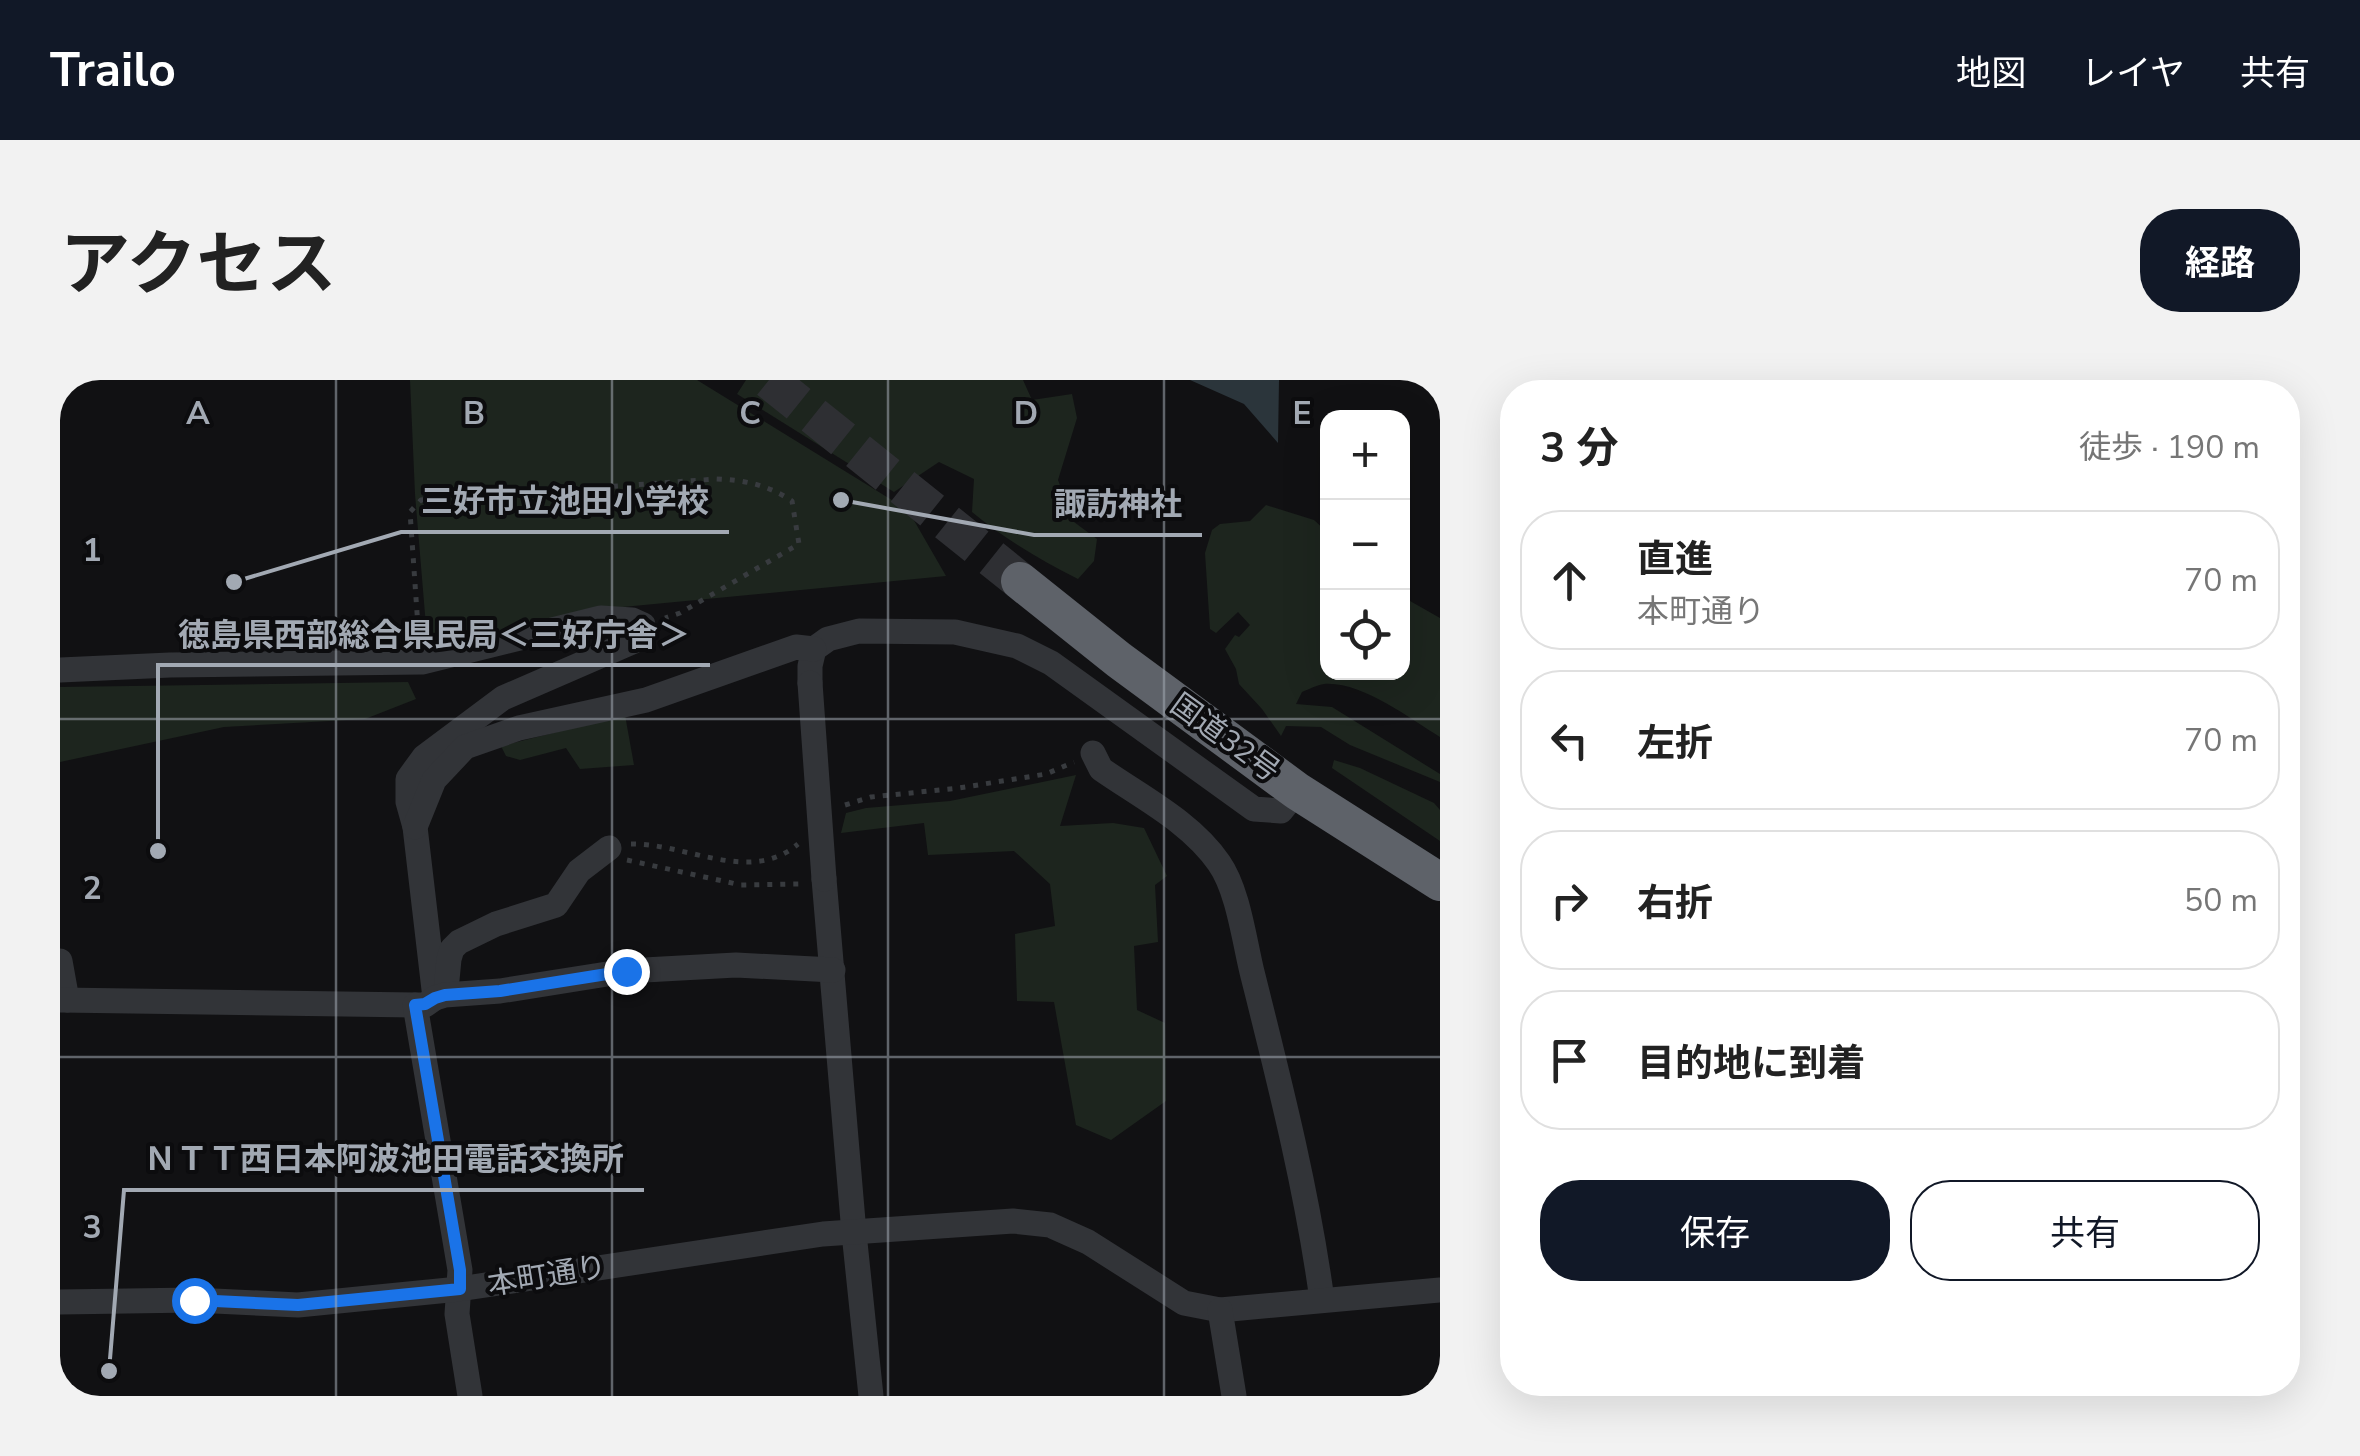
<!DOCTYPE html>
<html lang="ja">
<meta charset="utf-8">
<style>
:root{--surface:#fff;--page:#f2f2f2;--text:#222;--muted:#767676;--line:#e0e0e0;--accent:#111827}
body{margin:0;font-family:"Nunito Sans","Noto Sans JP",sans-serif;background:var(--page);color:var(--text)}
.controls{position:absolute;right:30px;top:30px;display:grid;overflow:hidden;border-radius:20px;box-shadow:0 10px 40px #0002}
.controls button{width:90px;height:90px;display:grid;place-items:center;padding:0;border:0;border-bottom:2px solid var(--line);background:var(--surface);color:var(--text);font:50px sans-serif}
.stop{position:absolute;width:30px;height:30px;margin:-22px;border:8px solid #1a73e8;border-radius:50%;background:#fff}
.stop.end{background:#1a73e8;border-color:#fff;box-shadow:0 2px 10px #0008}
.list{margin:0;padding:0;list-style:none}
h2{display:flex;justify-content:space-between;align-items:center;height:130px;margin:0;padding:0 40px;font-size:42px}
h2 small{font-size:32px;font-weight:400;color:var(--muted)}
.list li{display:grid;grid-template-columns:65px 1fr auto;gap:30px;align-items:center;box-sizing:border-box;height:140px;margin:0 20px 20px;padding:0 20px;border:2px solid var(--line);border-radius:40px}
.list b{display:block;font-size:38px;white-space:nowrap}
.list p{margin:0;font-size:32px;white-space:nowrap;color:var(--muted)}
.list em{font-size:32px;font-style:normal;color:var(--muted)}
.actions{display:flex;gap:20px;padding:30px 40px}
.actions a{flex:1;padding:22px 0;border:2px solid var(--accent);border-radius:40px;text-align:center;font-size:35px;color:var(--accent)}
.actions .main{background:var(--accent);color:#fff}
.icon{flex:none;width:55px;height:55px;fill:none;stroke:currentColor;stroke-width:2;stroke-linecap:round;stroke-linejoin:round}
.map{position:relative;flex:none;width:1380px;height:1016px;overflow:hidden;border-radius:40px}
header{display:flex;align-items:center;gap:60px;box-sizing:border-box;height:140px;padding:0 50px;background:var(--accent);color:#fff}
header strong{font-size:48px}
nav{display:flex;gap:55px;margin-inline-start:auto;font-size:35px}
.intro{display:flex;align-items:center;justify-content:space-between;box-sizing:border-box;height:240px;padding:0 60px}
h1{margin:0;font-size:70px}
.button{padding:25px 45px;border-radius:40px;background:var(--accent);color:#fff;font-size:35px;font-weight:700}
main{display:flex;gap:60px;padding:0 60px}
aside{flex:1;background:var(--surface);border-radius:40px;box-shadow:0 10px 40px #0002}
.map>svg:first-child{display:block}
.green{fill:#1d251e}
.water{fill:#2b353b}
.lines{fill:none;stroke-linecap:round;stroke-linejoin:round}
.highway-tunnel{stroke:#2e2f33;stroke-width:38;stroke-dasharray:38 19;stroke-linecap:butt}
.path{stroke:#383b3f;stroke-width:5;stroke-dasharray:5 8;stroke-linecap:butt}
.minor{stroke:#323438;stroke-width:25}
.highway{stroke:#5e6269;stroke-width:38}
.minor-bridge{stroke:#323438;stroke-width:25}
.route{stroke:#1a73e8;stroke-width:12}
.grid{fill:none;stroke:#a2a9b3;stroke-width:2.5;stroke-opacity:0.55}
.labels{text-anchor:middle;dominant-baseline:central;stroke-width:8;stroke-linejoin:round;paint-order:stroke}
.street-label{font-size:30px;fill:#a2a9b3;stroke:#0c0c0e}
.grid-label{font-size:32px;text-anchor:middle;font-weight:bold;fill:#a2a9b3;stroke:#0c0c0e;stroke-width:8;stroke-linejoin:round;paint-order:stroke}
.leader{fill:none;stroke:#a2a9b3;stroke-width:4}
.callout-dot{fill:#a2a9b3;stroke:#0c0c0e;stroke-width:4}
.callout-label{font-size:32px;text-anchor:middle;font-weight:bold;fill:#a2a9b3;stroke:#0c0c0e;stroke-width:8;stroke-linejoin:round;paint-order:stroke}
</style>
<header>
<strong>Trailo</strong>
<nav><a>地図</a><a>レイヤ</a><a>共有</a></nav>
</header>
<div class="intro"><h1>アクセス</h1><a class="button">経路</a></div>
<main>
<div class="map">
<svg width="1380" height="1016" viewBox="0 0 1380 1016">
<rect width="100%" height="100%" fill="#111113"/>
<g class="green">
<polygon points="350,0 637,0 848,130 886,196 542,229 376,272 366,246 355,114"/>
<path d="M686,0H963L972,20L1012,14L1017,38L998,100L1014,142L1037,159L1034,181L1018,199C980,180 945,159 912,132L914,99L879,82L834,112L677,14Z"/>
<path d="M1206,125L1254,140L1267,152L1268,292H1342L1343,217L1380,238V357C1349,338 1301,301 1264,304C1257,305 1249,309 1242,312L1236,324L1272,327L1380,394V402L1290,365L1261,347L1226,346L1221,356L1202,329L1179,304L1176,289L1165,269L1175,255L1179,257L1190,245L1178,232L1156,253L1150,249L1145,173L1152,150L1160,144L1190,141Z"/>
<polygon points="348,302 356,319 305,339 164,347 0,382 0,307"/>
<polygon points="565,335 574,385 520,389 506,368 460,380 446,376 441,366"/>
<polygon points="1274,380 1300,388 1374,423 1380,430 1380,461 1272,388"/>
<polygon points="1016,395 1000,446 1053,443 1084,448 1107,496 1095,505 1098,562 1074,566 1077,630 1105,643 1106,721 1051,760 1016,745 994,622 957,621 955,554 995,546 990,504 954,471 868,475 864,443 781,453 786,433 806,428 890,421"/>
</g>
<polygon class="water" points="1130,0 1219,0 1218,63 1184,24"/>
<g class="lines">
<polyline class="highway-tunnel" points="709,0 960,201"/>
<g class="path">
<path d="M359,261L350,132L361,120L656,99C685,100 708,105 732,121L739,164L620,233L605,238"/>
<polyline points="785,425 811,417 899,408 986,394 1014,382"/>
<path d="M571,464C626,463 690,505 738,464"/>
<polyline points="567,480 681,505 739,504"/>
</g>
<g class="minor">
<path d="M0,290L110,285L362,282L541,238L572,240L583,245C584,255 580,258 572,262L443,318L364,377L348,399V422L355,447L375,618"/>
<polyline points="750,303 750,286 754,269 768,259 799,251 895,252 957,266 991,283 1194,429 1221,431 1237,411"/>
<path d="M1033,373L1041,389C1081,417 1131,442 1159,483C1178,510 1184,559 1192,592C1219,700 1247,809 1262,920"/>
<polyline points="355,447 374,400 405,367 459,348 586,320 736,267 754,269"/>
<polyline points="764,499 794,853 811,1016"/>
<polyline points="0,581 7,620"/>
<polyline points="386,610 389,579 392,569 399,562 436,544 496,525 519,491 549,468"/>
<polyline points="0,620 355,625 365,625 375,618 385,615 440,611 566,591 676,585 773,590"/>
<polyline points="355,625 400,890 397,934 410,1016"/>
<polyline points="0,922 134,920 238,925 399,909 763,854 953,841 990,845 1028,862 1124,923 1160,930 1380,910"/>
<polyline points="1160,930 1174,1016"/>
</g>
<polyline class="highway" points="960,201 1059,280 1237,411 1380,502"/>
<polyline class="minor-bridge" points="750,303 764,499"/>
</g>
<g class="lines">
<polyline class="route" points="134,920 238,925 400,909 400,890 355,625 365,624 375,618 385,615 440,611 566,591"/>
</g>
<path class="grid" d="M276,0V1016M552,0V1016M828,0V1016M1104,0V1016M0,339H1380M0,677H1380"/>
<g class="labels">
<g class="street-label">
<text transform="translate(1165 358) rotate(36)">国道32号</text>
<text transform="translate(487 896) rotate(-9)">本町通り</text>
</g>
</g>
<g class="grid-label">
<text x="138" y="44">A</text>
<text x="414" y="44">B</text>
<text x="690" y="44">C</text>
<text x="966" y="44">D</text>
<text x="1242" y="44">E</text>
<text x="32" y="181">1</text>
<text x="32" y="519">2</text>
<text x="32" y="858">3</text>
</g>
<path class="leader" d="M174 202L341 152H669M781 120L974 155H1142M98 471L98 285H650M49 991L64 810H584"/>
<g class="callout-dot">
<circle cx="174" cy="202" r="10"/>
<circle cx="781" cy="120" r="10"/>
<circle cx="98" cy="471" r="10"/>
<circle cx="49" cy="991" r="10"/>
</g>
<g class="callout-label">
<text x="505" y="132">三好市立池田小学校</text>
<text x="1058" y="135">諏訪神社</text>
<text x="374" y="266">徳島県西部総合県民局＜三好庁舎＞</text>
<text x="324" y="790">ＮＴＴ西日本阿波池田電話交換所</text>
</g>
</svg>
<div class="controls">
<button>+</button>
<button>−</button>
<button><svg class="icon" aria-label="locate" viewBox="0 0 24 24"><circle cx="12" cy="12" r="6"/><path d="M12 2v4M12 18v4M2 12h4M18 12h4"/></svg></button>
</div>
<div class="stop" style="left:134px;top:920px"></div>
<div class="stop end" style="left:566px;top:591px"></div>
</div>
<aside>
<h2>3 分<small>徒歩 · 190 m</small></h2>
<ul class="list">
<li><svg class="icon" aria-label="ahead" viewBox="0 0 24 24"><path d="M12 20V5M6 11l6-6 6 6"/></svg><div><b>直進</b><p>本町通り</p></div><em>70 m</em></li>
<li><svg class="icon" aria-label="left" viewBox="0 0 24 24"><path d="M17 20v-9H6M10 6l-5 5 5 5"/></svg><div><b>左折</b></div><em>70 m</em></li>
<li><svg class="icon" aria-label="right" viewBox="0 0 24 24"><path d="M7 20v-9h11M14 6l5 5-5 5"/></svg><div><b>右折</b></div><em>50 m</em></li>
<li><svg class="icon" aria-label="arrive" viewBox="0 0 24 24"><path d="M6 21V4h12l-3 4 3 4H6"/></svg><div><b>目的地に到着</b></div></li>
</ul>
<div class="actions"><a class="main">保存</a><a>共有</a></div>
</aside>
</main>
